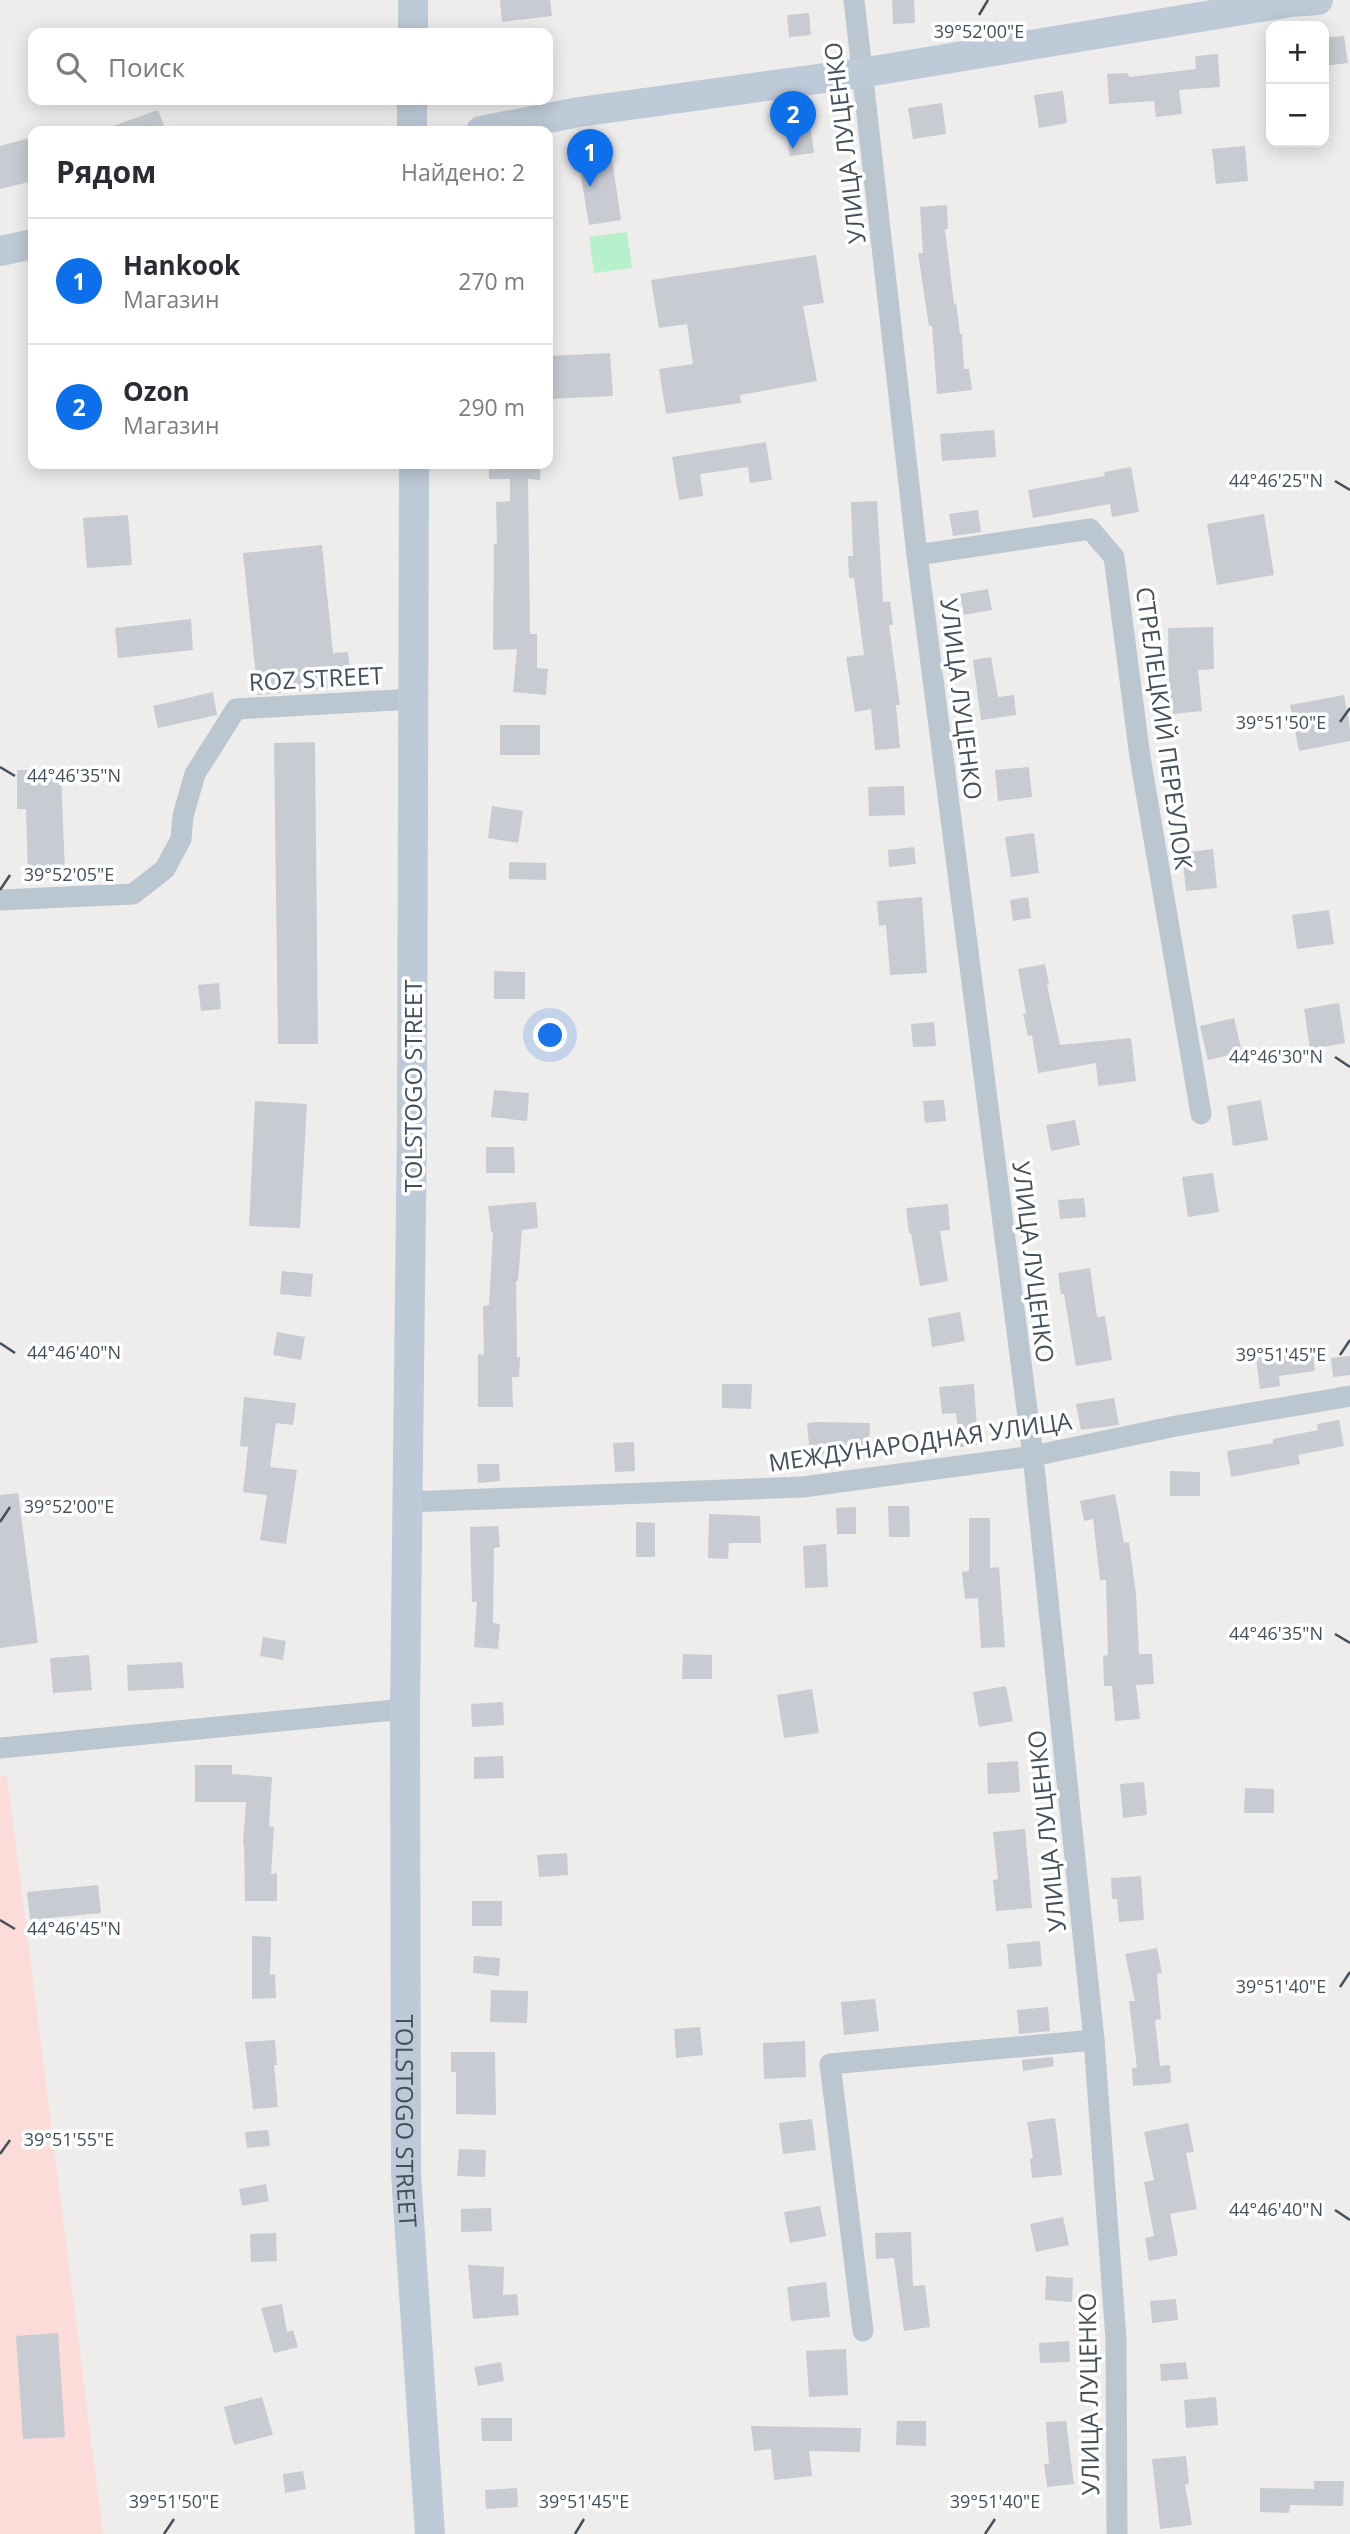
<!DOCTYPE html>
<html lang="ru">
<meta charset="utf-8">
<style>
:root{--surface:#fff;--page:#f7f7f7;--text:#2b2b33;--muted:#7c7c81;--line:#e1e1e2;--accent:#0d6fe9}
body{margin:0;font-family:"Open Sans",sans-serif;background:var(--page);color:var(--text)}
.controls{position:absolute;right:21px;top:21px;display:grid;overflow:hidden;border-radius:14px;box-shadow:0 4px 18px #0003}
.controls button{width:63px;height:63px;display:grid;place-items:center;padding:0;border:0;border-bottom:2px solid var(--line);background:var(--surface);color:var(--text);font:35px sans-serif}
.you{position:absolute;left:551px;top:1036px;width:24px;height:24px;margin:-18px;border:5px solid #fff;border-radius:50%;background:#1a73e8;box-shadow:0 0 0 10px #1a73e833}
.badge{display:grid;place-items:center;width:46px;height:46px;border-radius:50%;background:var(--accent);color:#fff;font-size:23px;font-weight:700}
.pin{position:absolute;translate:-50% -58px;filter:drop-shadow(0 2px 4px #0008)}
.pin::after{content:'';position:absolute;top:37px;width:24px;height:21px;background:inherit;clip-path:polygon(0 0,100% 0,50% 100%)}
.list{margin:0;padding:0;list-style:none}
h2{display:flex;justify-content:space-between;align-items:center;height:91px;margin:0;padding:0 28px;font-size:30px}
h2 small{font-size:23px;font-weight:400;color:var(--muted)}
.list li{display:grid;grid-template-columns:46px 1fr auto;gap:21px;align-items:center;box-sizing:border-box;height:126px;padding:0 28px;border-top:2px solid var(--line)}
.list b{display:block;font-size:26px;white-space:nowrap}
.list p{margin:0;font-size:23px;white-space:nowrap;color:var(--muted)}
.list em{font-size:23px;font-style:normal;color:var(--muted)}
.icon{flex:none;width:38px;height:38px;fill:none;stroke:currentColor;stroke-width:2;stroke-linecap:round;stroke-linejoin:round}
.map{position:relative;flex:none;width:1350px;height:2534px;overflow:hidden}
.search{position:absolute;background:var(--surface);box-shadow:0 4px 18px #0003;left:28px;top:28px;width:525px;height:77px;display:flex;align-items:center;gap:18px;box-sizing:border-box;padding:0 24px;border-radius:14px;color:var(--muted);font-size:26px}
.panel{position:absolute;background:var(--surface);box-shadow:0 4px 18px #0003;left:28px;top:126px;width:525px;height:343px;border-radius:14px}
.map>svg:first-child{display:block}
.medical{fill:#fcdcd9}
.green{fill:#b6f1cc}
.building{fill:#c8cbd2}
.lines{fill:none;stroke-linecap:round;stroke-linejoin:round}
.street{stroke:#bbc7d0;stroke-width:21}
.secondary{stroke:#bdcad7;stroke-width:30}
.ticks{fill:none;stroke:#43505b;stroke-width:2.5}
.labels{text-anchor:middle;dominant-baseline:central;stroke-width:7;stroke-linejoin:round;paint-order:stroke}
.street-label{font-size:24px;fill:#43505b;stroke:#fff}
.ticks-label{font-size:18px;text-anchor:middle;fill:#43505b;stroke:#fff;stroke-width:7;stroke-linejoin:round;paint-order:stroke}
</style>
<div class="map">
<svg width="1350" height="2534" viewBox="0 0 1350 2534">
<rect width="100%" height="100%" fill="#efecec"/>
<polygon class="medical" points="7,1776 103,2534 0,2534 0,1777"/>
<polygon class="green" points="627,232 632,268 594,273 589,237"/>
<g class="building">
<polygon points="500,0 550,0 552,16 502,22"/>
<polygon points="892,0 914,0 915,23 893,24"/>
<polygon points="809,13 811,35 789,37 787,15"/>
<polygon points="1344,36 1348,63 1324,66 1324,38"/>
<polygon points="1218,54 1220,87 1179,90 1182,114 1156,117 1154,101 1109,104 1107,74 1128,73 1129,77 1196,69 1195,56"/>
<polygon points="1063,91 1067,123 1039,128 1034,95"/>
<polygon points="942,103 946,134 913,139 908,108"/>
<polygon points="158,110 166,131 105,131 105,129"/>
<polygon points="810,124 814,153 790,156 786,127"/>
<polygon points="33,137 33,181 0,189 0,146"/>
<polygon points="1245,146 1248,181 1216,184 1212,149"/>
<polygon points="612,159 621,220 589,225 579,164"/>
<polygon points="947,205 948,229 945,229 954,304 956,303 960,334 962,334 964,369 969,369 972,390 937,394 932,326 929,326 918,253 923,253 920,207"/>
<polygon points="816,255 824,303 803,306 817,381 740,395 741,403 666,414 659,369 693,364 687,324 659,328 651,280"/>
<polygon points="610,353 613,396 548,399 548,356"/>
<polygon points="994,430 996,457 942,461 940,434"/>
<polygon points="766,442 772,480 750,483 748,467 700,474 703,496 679,500 672,457"/>
<polygon points="489,464 541,464 540,480 528,479 530,634 537,634 537,668 548,669 546,695 513,692 517,649 493,650 494,544 497,544 496,502 510,501 510,479 489,479"/>
<polygon points="1131,467 1139,512 1112,517 1110,504 1033,518 1028,490 1105,476 1104,472"/>
<polygon points="877,501 883,602 890,601 893,625 889,625 900,705 896,705 900,748 875,750 871,709 855,712 846,657 864,655 854,578 849,578 848,556 853,556 851,502"/>
<polygon points="978,510 981,532 953,536 949,514"/>
<polygon points="1264,514 1274,575 1217,585 1207,524"/>
<polygon points="128,515 132,565 87,568 83,518"/>
<polygon points="322,545 333,653 348,652 352,686 258,695 243,553"/>
<polygon points="988,589 992,610 964,615 960,594"/>
<polygon points="191,619 193,650 118,658 115,628"/>
<polygon points="1213,627 1214,669 1198,670 1202,711 1173,714 1169,682 1168,628"/>
<polygon points="991,657 998,697 1014,695 1016,715 981,720 973,660"/>
<polygon points="213,692 217,715 158,728 153,706"/>
<polygon points="1344,695 1350,728 1350,741 1299,751 1290,705"/>
<rect x="500" y="725" width="40" height="30"/>
<polygon points="315,742 318,1044 278,1044 274,743"/>
<polygon points="1029,767 1032,797 998,801 995,770"/>
<polygon points="17,770 61,770 65,874 28,875 26,809 17,809"/>
<polygon points="904,786 905,815 869,816 868,787"/>
<polygon points="492,806 523,811 518,843 488,838"/>
<polygon points="1034,833 1039,873 1011,877 1005,837"/>
<polygon points="914,847 916,864 889,867 888,850"/>
<polygon points="1213,849 1217,888 1186,891 1182,853"/>
<polygon points="509,862 546,863 546,880 509,879"/>
<polygon points="922,897 927,973 890,975 886,925 879,926 877,901"/>
<polygon points="1028,897 1031,918 1013,921 1010,900"/>
<polygon points="1329,910 1334,944 1297,949 1292,915"/>
<polygon points="1045,964 1049,984 1047,985 1060,1045 1131,1038 1136,1081 1098,1086 1096,1063 1038,1073 1032,1035 1028,1036 1023,1014 1026,1013 1018,969"/>
<polygon points="494,971 525,972 525,999 494,999"/>
<polygon points="219,983 221,1009 201,1011 198,985"/>
<polygon points="1339,1003 1345,1043 1310,1049 1304,1009"/>
<polygon points="1234,1018 1242,1052 1208,1060 1200,1026"/>
<polygon points="934,1022 936,1046 913,1047 911,1024"/>
<polygon points="494,1090 529,1093 527,1121 491,1117"/>
<polygon points="944,1100 946,1121 925,1123 923,1101"/>
<polygon points="1261,1100 1268,1140 1233,1146 1227,1106"/>
<polygon points="255,1101 307,1104 300,1228 249,1226"/>
<polygon points="1075,1120 1080,1145 1051,1151 1046,1125"/>
<polygon points="486,1147 514,1147 515,1173 486,1173"/>
<polygon points="1213,1173 1219,1212 1188,1217 1182,1177"/>
<polygon points="1084,1198 1086,1217 1060,1219 1058,1200"/>
<polygon points="536,1202 538,1228 522,1230 518,1281 516,1281 517,1357 520,1357 519,1377 512,1377 513,1407 478,1407 478,1354 484,1355 483,1306 489,1305 493,1232 491,1232 488,1206"/>
<polygon points="948,1204 950,1230 940,1231 948,1281 920,1286 911,1233 909,1233 906,1208"/>
<polygon points="1090,1268 1097,1317 1105,1316 1112,1360 1076,1366 1064,1294 1061,1294 1058,1273"/>
<polygon points="282,1271 313,1274 311,1297 280,1294"/>
<polygon points="960,1312 965,1341 932,1347 928,1318"/>
<polygon points="277,1332 305,1337 301,1360 273,1355"/>
<polygon points="1313,1352 1315,1371 1279,1376 1280,1386 1260,1389 1256,1358"/>
<polygon points="1350,1356 1350,1375 1333,1377 1331,1358"/>
<polygon points="722,1384 752,1384 751,1409 722,1408"/>
<polygon points="974,1384 978,1445 960,1447 956,1413 942,1414 939,1387"/>
<polygon points="244,1397 296,1403 293,1425 276,1423 270,1467 297,1470 286,1544 260,1540 267,1495 243,1492 248,1447 240,1446"/>
<polygon points="1114,1398 1119,1425 1081,1430 1076,1404"/>
<polygon points="1339,1420 1344,1446 1298,1455 1300,1464 1231,1477 1227,1451 1273,1443 1273,1439 1318,1430 1317,1424"/>
<polygon points="819,1422 870,1423 869,1447 829,1447 829,1453 810,1455 807,1423"/>
<polygon points="634,1442 635,1471 615,1472 613,1443"/>
<polygon points="477,1464 499,1464 500,1481 478,1483"/>
<polygon points="1170,1471 1200,1472 1200,1496 1170,1496"/>
<polygon points="18,1493 38,1643 0,1648 0,1495"/>
<polygon points="1115,1494 1124,1543 1129,1542 1136,1594 1139,1654 1152,1654 1154,1684 1136,1685 1140,1719 1115,1721 1112,1686 1104,1686 1103,1656 1108,1655 1106,1580 1100,1580 1093,1519 1084,1521 1080,1501"/>
<polygon points="888,1506 909,1506 910,1537 889,1537"/>
<polygon points="856,1507 856,1534 837,1534 836,1508"/>
<polygon points="709,1514 760,1516 761,1543 729,1543 728,1559 708,1558"/>
<polygon points="969,1518 990,1518 990,1568 999,1567 1005,1647 981,1648 978,1598 965,1599 962,1572 969,1571"/>
<polygon points="636,1522 655,1523 655,1557 636,1557"/>
<polygon points="498,1526 500,1547 494,1548 493,1623 500,1624 498,1649 474,1647 477,1602 472,1602 470,1527"/>
<polygon points="826,1544 828,1587 805,1588 803,1546"/>
<polygon points="263,1637 286,1641 283,1660 260,1656"/>
<polygon points="683,1654 712,1655 712,1679 682,1679"/>
<polygon points="89,1655 92,1690 53,1693 50,1658"/>
<polygon points="182,1662 184,1688 128,1691 127,1665"/>
<polygon points="1006,1686 1013,1721 979,1727 973,1692"/>
<polygon points="812,1689 819,1733 784,1738 777,1695"/>
<polygon points="503,1702 504,1725 472,1727 471,1704"/>
<polygon points="503,1756 504,1778 474,1779 474,1757"/>
<polygon points="1018,1761 1020,1792 988,1794 987,1763"/>
<polygon points="195,1765 232,1765 232,1774 272,1777 269,1826 274,1827 271,1874 277,1873 277,1901 245,1901 244,1845 243,1844 246,1802 195,1802"/>
<polygon points="1144,1782 1147,1815 1123,1818 1120,1784"/>
<polygon points="1245,1788 1274,1789 1274,1813 1244,1813"/>
<polygon points="1025,1829 1032,1908 996,1911 993,1880 998,1879 993,1832"/>
<polygon points="567,1853 568,1875 539,1877 537,1855"/>
<polygon points="1141,1876 1144,1920 1119,1922 1117,1899 1112,1899 1111,1878"/>
<polygon points="98,1885 101,1913 30,1920 27,1892"/>
<rect x="472" y="1901" width="30" height="25"/>
<polygon points="252,1936 271,1937 270,1975 275,1974 276,1998 252,1999"/>
<polygon points="1040,1941 1042,1966 1009,1969 1007,1944"/>
<polygon points="1157,1948 1162,1973 1157,1974 1161,2019 1155,2020 1160,2066 1170,2065 1171,2083 1133,2086 1132,2068 1137,2068 1129,2001 1135,2001 1125,1954"/>
<polygon points="474,1956 500,1958 499,1976 473,1973"/>
<polygon points="491,1990 528,1991 527,2023 490,2022"/>
<polygon points="875,1999 879,2031 844,2035 841,2002"/>
<polygon points="1048,2007 1050,2031 1019,2034 1017,2010"/>
<polygon points="700,2027 703,2055 676,2058 674,2029"/>
<polygon points="275,2040 277,2065 274,2065 278,2107 253,2109 245,2042"/>
<polygon points="805,2041 806,2077 764,2079 763,2043"/>
<polygon points="451,2052 495,2052 496,2115 456,2114 456,2072 451,2072"/>
<polygon points="1053,2057 1054,2066 1023,2071 1022,2060"/>
<polygon points="1055,2118 1062,2175 1032,2178 1030,2159 1033,2158 1027,2122"/>
<polygon points="812,2119 816,2150 783,2154 779,2123"/>
<polygon points="1188,2123 1194,2152 1186,2153 1197,2209 1170,2214 1178,2255 1149,2261 1145,2238 1154,2236 1144,2182 1154,2180 1144,2132"/>
<polygon points="268,2130 270,2146 247,2148 245,2132"/>
<polygon points="459,2149 486,2150 485,2177 457,2176"/>
<polygon points="266,2184 269,2201 242,2206 239,2189"/>
<polygon points="820,2206 826,2236 790,2243 784,2212"/>
<polygon points="491,2208 492,2231 461,2232 461,2209"/>
<polygon points="1063,2217 1069,2245 1036,2252 1030,2224"/>
<polygon points="911,2232 913,2286 925,2285 930,2327 904,2331 894,2258 876,2259 875,2233"/>
<polygon points="276,2233 277,2261 251,2262 250,2234"/>
<polygon points="468,2265 504,2267 503,2295 517,2294 519,2315 473,2319"/>
<polygon points="1046,2276 1073,2278 1072,2302 1045,2300"/>
<polygon points="826,2282 830,2317 791,2321 787,2287"/>
<polygon points="1176,2299 1178,2320 1152,2323 1150,2301"/>
<polygon points="282,2304 287,2332 293,2330 298,2347 274,2353 261,2308"/>
<polygon points="58,2333 65,2437 23,2439 16,2336"/>
<polygon points="1069,2341 1070,2362 1040,2363 1039,2343"/>
<polygon points="846,2349 848,2395 809,2397 806,2351"/>
<polygon points="501,2362 504,2381 478,2386 474,2367"/>
<polygon points="1186,2362 1188,2379 1161,2381 1160,2364"/>
<polygon points="262,2397 273,2435 234,2445 224,2407"/>
<polygon points="1216,2397 1218,2425 1186,2428 1184,2400"/>
<polygon points="481,2418 512,2418 512,2441 482,2441"/>
<polygon points="897,2421 926,2421 926,2446 896,2445"/>
<polygon points="1066,2421 1074,2484 1047,2487 1044,2464 1049,2464 1046,2422"/>
<polygon points="751,2426 861,2428 860,2452 809,2451 812,2476 774,2480 771,2449 754,2451"/>
<polygon points="1186,2456 1189,2484 1185,2484 1192,2525 1160,2529 1152,2459"/>
<polygon points="303,2471 306,2489 285,2493 283,2474"/>
<polygon points="1314,2481 1344,2481 1343,2506 1290,2505 1289,2513 1260,2512 1260,2488 1314,2489"/>
<polygon points="517,2488 518,2507 486,2509 485,2490"/>
</g>
<g class="lines">
<g class="street">
<polyline points="854,0 917,555 1033,1456 1094,2040 1116,2339 1117,2534"/>
<polyline points="917,555 1090,529 1114,557 1140,757 1201,1114"/>
<polyline points="0,900 133,894 165,869 181,839 183,816 195,774 236,709 413,699"/>
<polyline points="408,1502 803,1487 1033,1456 1176,1426 1350,1396"/>
<polyline points="0,1748 405,1709"/>
<polyline points="863,2331 830,2064 1094,2040"/>
</g>
<g class="secondary">
<polyline points="413,33 413,0"/>
<polyline points="412,131 412,100"/>
<polyline points="481,131 579,112 861,73 1291,2 1318,0"/>
<polyline points="0,251 33,244"/>
<path id="s1" d="M414,464L412,1123L405,1709L406,2174L430,2534"/>
</g>
</g>
<path class="ticks" d="M979,15L988,0M1335,481L1350,490M1340,722L1350,708M0,767L15,776M0,890L10,875M1335,1057L1350,1067M0,1343L15,1353M1340,1355L1350,1340M0,1522L10,1507M1335,1634L1350,1643M0,1920L15,1929M1340,1987L1350,1972M0,2154L10,2140M1335,2210L1350,2220M164,2534L174,2519M575,2534L584,2519M985,2534L995,2519"/>
<g class="labels">
<g class="street-label">
<text transform="translate(844 143) rotate(-97)">УЛИЦА ЛУЦЕНКО</text>
<text transform="translate(316 678) rotate(-3)">ROZ STREET</text>
<text transform="translate(962 699) rotate(83)">УЛИЦА ЛУЦЕНКО</text>
<text transform="translate(1165 728) rotate(82)">СТРЕЛЕЦКИЙ ПЕРЕУЛОК</text>
<text transform="translate(412 1086) rotate(-90)">TOLSTOGO STREET</text>
<text transform="translate(1034 1262) rotate(83)">УЛИЦА ЛУЦЕНКО</text>
<text transform="translate(920 1441) rotate(-8)">МЕЖДУНАРОДНАЯ УЛИЦА</text>
<text transform="translate(1046 1831) rotate(-96)">УЛИЦА ЛУЦЕНКО</text>
<text stroke="none"><textPath href="#s1" startOffset="1657">TOLSTOGO STREET</textPath></text>
<text transform="translate(1088 2394) rotate(-91)">УЛИЦА ЛУЦЕНКО</text>
</g>
</g>
<g class="ticks-label">
<text x="979" y="38">39°52'00"E</text>
<text x="1276" y="487">44°46'25"N</text>
<text x="1281" y="729">39°51'50"E</text>
<text x="74" y="782">44°46'35"N</text>
<text x="69" y="881">39°52'05"E</text>
<text x="1276" y="1063">44°46'30"N</text>
<text x="74" y="1359">44°46'40"N</text>
<text x="1281" y="1361">39°51'45"E</text>
<text x="69" y="1513">39°52'00"E</text>
<text x="1276" y="1640">44°46'35"N</text>
<text x="74" y="1935">44°46'45"N</text>
<text x="1281" y="1993">39°51'40"E</text>
<text x="69" y="2146">39°51'55"E</text>
<text x="1276" y="2216">44°46'40"N</text>
<text x="174" y="2508">39°51'50"E</text>
<text x="584" y="2508">39°51'45"E</text>
<text x="995" y="2508">39°51'40"E</text>
</g>
</svg>
<div class="controls">
<button>+</button>
<button>−</button>
</div>
<div class="you"></div>
<div class="pin badge" style="left:590px;top:187px">1</div>
<div class="pin badge" style="left:793px;top:149px">2</div>
<div class="search"><svg class="icon" aria-label="search" viewBox="0 0 24 24"><circle cx="10" cy="10" r="6"/><path d="M15 15l6 6"/></svg>Поиск</div>
<section class="panel">
<h2>Рядом<small>Найдено: 2</small></h2>
<ul class="list">
<li><span class="badge">1</span><div><b>Hankook</b><p>Магазин</p></div><em>270 m</em></li>
<li><span class="badge">2</span><div><b>Ozon</b><p>Магазин</p></div><em>290 m</em></li>
</ul>
</section>
</div>
